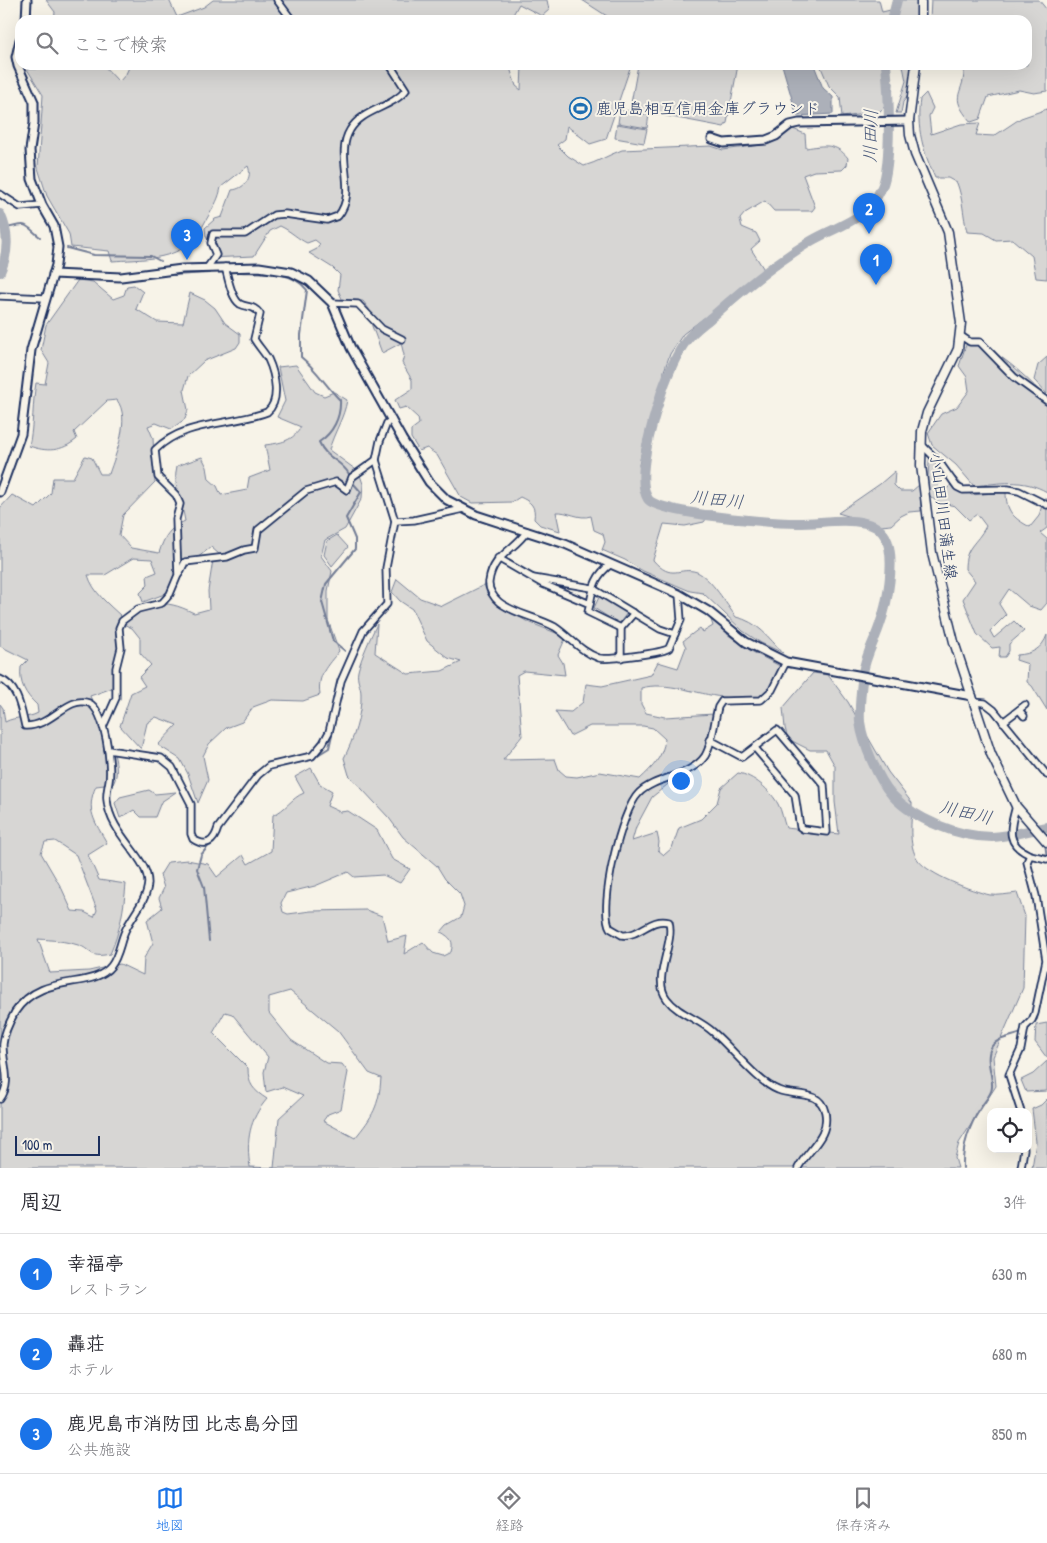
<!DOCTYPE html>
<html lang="ja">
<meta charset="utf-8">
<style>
:root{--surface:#fff;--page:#f7f7f7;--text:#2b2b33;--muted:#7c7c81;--line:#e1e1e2;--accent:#1a73e8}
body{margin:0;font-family:"Patrick Hand","Klee One",sans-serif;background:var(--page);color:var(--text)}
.controls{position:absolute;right:15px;bottom:15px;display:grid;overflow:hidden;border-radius:10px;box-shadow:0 5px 20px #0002}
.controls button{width:45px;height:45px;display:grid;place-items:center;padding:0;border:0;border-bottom:1px solid var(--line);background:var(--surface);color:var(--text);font:25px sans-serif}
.scale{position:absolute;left:15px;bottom:12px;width:85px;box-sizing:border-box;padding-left:5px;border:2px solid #1b2f5e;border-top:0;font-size:14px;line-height:18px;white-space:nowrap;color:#1b2f5e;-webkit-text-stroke:4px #f7f3e8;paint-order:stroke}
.you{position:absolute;left:680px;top:780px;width:18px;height:18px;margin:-12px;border:4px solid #fff;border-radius:50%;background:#1a73e8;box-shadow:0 0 0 8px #1a73e833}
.badge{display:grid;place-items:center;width:32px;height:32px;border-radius:50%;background:var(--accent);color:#fff;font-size:16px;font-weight:700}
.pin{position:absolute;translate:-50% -41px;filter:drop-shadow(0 1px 2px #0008)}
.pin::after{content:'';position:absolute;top:26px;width:18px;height:15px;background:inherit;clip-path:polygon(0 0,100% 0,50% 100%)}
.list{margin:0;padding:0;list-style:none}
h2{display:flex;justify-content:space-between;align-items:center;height:65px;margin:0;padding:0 20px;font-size:21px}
h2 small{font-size:16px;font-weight:400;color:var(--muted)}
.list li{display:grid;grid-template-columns:32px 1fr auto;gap:15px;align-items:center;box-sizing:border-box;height:80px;padding:0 20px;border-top:1px solid var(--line)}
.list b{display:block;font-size:19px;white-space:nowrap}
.list p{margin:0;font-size:16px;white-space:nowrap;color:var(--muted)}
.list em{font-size:16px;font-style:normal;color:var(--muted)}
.icon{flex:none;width:28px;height:28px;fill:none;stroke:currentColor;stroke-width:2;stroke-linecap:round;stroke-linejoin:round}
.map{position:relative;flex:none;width:1047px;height:1168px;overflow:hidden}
.search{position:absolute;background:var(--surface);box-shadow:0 5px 20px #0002;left:15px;right:15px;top:15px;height:55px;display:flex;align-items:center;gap:12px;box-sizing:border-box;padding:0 18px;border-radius:15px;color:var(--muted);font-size:19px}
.sheet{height:305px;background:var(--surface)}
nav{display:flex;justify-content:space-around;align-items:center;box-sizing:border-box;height:70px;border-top:1px solid var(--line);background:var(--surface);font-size:14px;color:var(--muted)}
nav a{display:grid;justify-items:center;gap:2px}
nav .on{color:var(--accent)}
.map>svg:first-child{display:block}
.green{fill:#d7d6d4;stroke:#798299;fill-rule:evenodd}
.water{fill:#acb0b9;stroke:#727c95}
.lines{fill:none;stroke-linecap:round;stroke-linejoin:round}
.stream{stroke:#727c95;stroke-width:2}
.river{stroke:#acb0b9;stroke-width:10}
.minor-casing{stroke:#1b2f5e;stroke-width:9}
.tertiary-casing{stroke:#1b2f5e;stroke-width:11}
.secondary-casing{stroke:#1b2f5e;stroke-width:11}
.minor{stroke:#f7f3e8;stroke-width:5.5}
.tertiary{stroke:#f7f3e8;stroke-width:7}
.secondary{stroke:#f7f3e8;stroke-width:8}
.labels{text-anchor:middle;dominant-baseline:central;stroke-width:4;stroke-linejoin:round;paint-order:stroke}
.poi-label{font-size:16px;fill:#1b2f5e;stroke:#f7f3e8;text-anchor:start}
.street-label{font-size:16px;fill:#1b2f5e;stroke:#f7f3e8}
.water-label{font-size:18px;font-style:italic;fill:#465679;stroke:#f7f3e8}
</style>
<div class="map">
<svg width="1047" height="1168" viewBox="0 0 1047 1168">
<rect width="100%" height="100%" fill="#f7f3e8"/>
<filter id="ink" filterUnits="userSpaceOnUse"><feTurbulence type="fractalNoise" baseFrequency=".02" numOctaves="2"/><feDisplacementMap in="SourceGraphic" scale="10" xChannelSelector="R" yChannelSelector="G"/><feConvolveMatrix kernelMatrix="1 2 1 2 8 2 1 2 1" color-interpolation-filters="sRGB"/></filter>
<g filter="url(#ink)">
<g class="green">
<polygon points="46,0 169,0 177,17 204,7 213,0 547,0 549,10 542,16 519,4 510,20 54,20 55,12"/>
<polygon points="582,0 879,0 882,12 899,8 900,0 917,0 918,20 613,20"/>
<path d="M931,0H1039L1047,10V91L1034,93L1019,90L988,97L980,119L971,122C946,93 966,96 964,65H1027V20H930Z"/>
<path d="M38,65H103L119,82L126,74L130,65H509L516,86L521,90L522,65H631L606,139L590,144L567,126L565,139L557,145L568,156L584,166C598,162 608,155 622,150L711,146L723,150L769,144L793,129L805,134L806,148C825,145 836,143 848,158L847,165L842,170L814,171L803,175L815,207L812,211H774L765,201L745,213L740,219L742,227L756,233L760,241L751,249L765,271L683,334L670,354L664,371L662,406L644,440L639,465L644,490L654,504L664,511H712L704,522L685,526L664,524L653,560C672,582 679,566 697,572C712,579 726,604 736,617C758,622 768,637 783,653L761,643L743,631L703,593L690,591L643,571L625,560L602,550L605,542L603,534L594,530L591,516C579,520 568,511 556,512L560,531L540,525L534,519C536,506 531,502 520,497L512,502L472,503L461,497L437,455L427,448L419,451L411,438V430L419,424L418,418L406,407L399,409L395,400L412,389V380L402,363L404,355L401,343L382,353L372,326L369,309L363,301H343L338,290L340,275L333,268L309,253L317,249L320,244L315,240L307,243C298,239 291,231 280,226L270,231L254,256L209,258L213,253L206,236L205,228L215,219L222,217L232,190C244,189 253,178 248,166L221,187C219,198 215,205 209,215C204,223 201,231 195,238C175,261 140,259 112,261L109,251L71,247L69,234L47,196L38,168L43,95L27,69H37Z"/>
<polygon points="638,65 738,65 727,123 724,127 630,109"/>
<polygon points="820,65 883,65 893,83 892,100 879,112 842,117 840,97 829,86"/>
<polygon points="899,65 913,65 908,96 903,102 901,113 896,113 906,81 903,66"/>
<path d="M926,93L933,108L929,116L931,134L961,124L980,123L976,135L994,136L1021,118L1047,109V279L1036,278L1032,256L1012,239L996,240L984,233L967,232C963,215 963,199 957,183L948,178H935C923,151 916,128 920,99Z"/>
<polygon points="620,109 649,115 647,128 618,123"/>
<polygon points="617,124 647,129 644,143 615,138"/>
<path d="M78,280L93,282L113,299L124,295L127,286L134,285L143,292L136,309L157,322L183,323L190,293L205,300L215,308L225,323L240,334V342L236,348L204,361L188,376L184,390L188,410L185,419L171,429L156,423L148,426L153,438L155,482L123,515L119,535L131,548L159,553C164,537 169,528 185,521C182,502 172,485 177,466L202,457L207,467L209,479L217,486L221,495L247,490L249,478L270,470L265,445C281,443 293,441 301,427L277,417L285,401L278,367L296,365L315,392L324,396L334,392L347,400C344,418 334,432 329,450L359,472L363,484L362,498L345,529L325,540L321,556L332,571L328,591V620L339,651C327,666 317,675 320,695L303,701L272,700L253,707L242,722L226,728L209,744L203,756L208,780L198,803L188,774L180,759L158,745L177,725L156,717L147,723L141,749L120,726L131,693L145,686L139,677L151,665L140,653V638L132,628L123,624C152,603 161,597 194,613L209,609L208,591L213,560L220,555L211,547L187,566L175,565L174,578L170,592L143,602L140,593L148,585L147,576L157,572L152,559L133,558L105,575H88C93,592 108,604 121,616L116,630L120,656L118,686L90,696C99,718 126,763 113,784L96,786C85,810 95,822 107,843L88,855L99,880L126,884C124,908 120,932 110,954C88,959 92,949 78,945C65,941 52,940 38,939L50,973L89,971L120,964L143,975L144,958L153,943L147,920L162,908L159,898L164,888L160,875L168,862L187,860L208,864L217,877L243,855L248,864L271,851L273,815C286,810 291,798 304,793L295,777L311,768L320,784L332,791L327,806L340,812L348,811L377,830L392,859L410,869L400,883L383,875L354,877L348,872L315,886L286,893L281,903L283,912L288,914L311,911L366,910L382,916L388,941L407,936L404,954L423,942L433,953L443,956L451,952C454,941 451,938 441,932L447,925L461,917L464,906L460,894L445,879L437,866L403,837L389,818L349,775L344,758C353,741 362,714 361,694C361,686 356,680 358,671C361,658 371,636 377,624L375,653L408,674L442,671L461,662L448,658L427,641L412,609L400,601L392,592L397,579L420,598L442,606L484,585L489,586L505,608L526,621L566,637L558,655L563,663L565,675L524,671L517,675L522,736L503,760L555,759L559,770L566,776L577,777L600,772L640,779C653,767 663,757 665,739L653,728L643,726H590L570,736L555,711L571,712L583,702L586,684L602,686L651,675L658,662L678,668L686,647L683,641L700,628L703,632L713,626L710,617L728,632L727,634L751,651L780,666L769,688L762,697C749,697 735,699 722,697C697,694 667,681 641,688V704L646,713L665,717L714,714L702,757L652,797L636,827L632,841L657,833L659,842L658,850L664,855L672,848L679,828L701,819L717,803L721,788L738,773C753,775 771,791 778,804C782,811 783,820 786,828L839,834L835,802V766L826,750H810L788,739L785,728L783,708L813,673L828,675L848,702L888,772L912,803C912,821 907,844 918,860C929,875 972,891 990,895C998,896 1009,894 1017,893L1025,916L1023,988L993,1057L996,1086L959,1143L955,1158L958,1168H0V704L3,708L5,722C16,716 27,719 38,713L37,705C25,694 19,683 21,667L28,660L0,646V508L12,495L36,508L51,493L53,478H73L85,456L92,458L100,474H109C116,453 131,419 117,400L107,401L74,432L77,439C61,452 47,452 29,446C34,424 32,405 36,383L45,384L49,363L41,350L46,325ZM55,841L76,855L97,910L94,917L84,912L72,911L62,889L41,853L45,842ZM290,991L338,1031L369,1073L381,1078C379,1106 373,1116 355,1138L323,1121L328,1114L341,1109L348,1072L342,1064L326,1063L291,1040L269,1013V997ZM225,1012L232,1014L268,1057L264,1072L266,1092L282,1087L303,1096L279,1118L274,1168L250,1167C246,1140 249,1120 267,1099C253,1090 248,1084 248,1068L213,1033Z"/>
<path d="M968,339C999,351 1025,375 1047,399V492C1023,478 1000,483 974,486L956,465L932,445L928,433L941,414L957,407L969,391L967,377L959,366Z"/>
<polygon points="1047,357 1047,394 1034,380 1038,365"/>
<path d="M930,451L936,454L939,477L938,489L941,493L950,486L955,477L971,495L1006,492C1006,511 1013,518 1030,527L1039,516L1044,498L1047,499V528L1040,533L1047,539V603L1041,610L1029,606L1009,589L999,604L1006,615L990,631L994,638L1014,621L1024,631L1009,644V651L1005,657H999L1000,647L992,648L977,634L963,599L975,581L965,569C965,546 976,545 986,526L977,514L969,520L955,506L937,502L930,496L927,487Z"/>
<polygon points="895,471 894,485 900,491 912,491 920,484 921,511 909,512 901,516 891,525 881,526 838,513 880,484"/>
<polygon points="337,535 348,547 332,566 324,555 327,541"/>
<polygon points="600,595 627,613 619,624 594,608"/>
<path d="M1047,635V710L1032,686L1027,682L1028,664L1016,660L1017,655C1032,654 1042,649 1047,635Z"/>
<polygon points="149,790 155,794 176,792 161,802 155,817 141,817 134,810 120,818 115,803 120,797"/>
<polygon points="1047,1023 1047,1058 1035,1042 1036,1025"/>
<polygon points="1047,1061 1047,1091 1026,1092 1021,1080 1033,1074"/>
<polygon points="1047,1099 1047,1168 1032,1168 1036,1142 1032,1109 1041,1105"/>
</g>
<polygon class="water" points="782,65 814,65 823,88 833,97 833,114 797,116"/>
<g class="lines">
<g class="stream">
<path d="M7,228C28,223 23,223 40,237"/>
<polyline points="67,248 94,255 151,256 160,261"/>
<path d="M240,272C262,273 292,270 307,290L301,335V357C317,370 326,386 340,400C341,417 333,433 319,442C326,459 341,460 349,474"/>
<polyline points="174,275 209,273"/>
<polyline points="345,651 333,641 322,602 326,584 355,549 355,539 346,518 361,492 353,483"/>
<polyline points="295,763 308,761 329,748 344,681"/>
<polyline points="264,773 273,768"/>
<polyline points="1043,828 1044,834"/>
<polyline points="1045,843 1047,858"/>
<polyline points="209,941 204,887 197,869 201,855 210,844"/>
<polyline points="1027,1030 1037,1019 1047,971"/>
<path d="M963,1168C962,1145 969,1126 981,1107C985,1101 992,1094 992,1087C993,1073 984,1059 992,1046C998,1037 1014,1037 1023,1032"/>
</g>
<g class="river">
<polyline points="892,20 897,0"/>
<path d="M886,65C889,92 892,164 882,187C866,222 840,224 811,241C775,263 743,289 713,316C704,324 693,331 686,341C675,356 668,374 662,391C655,414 634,477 648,499C658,514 775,523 798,523C820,523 844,518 865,523C874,525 881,529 885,536C897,557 887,606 879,627C874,642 865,657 863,673C861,689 859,707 860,722C863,744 878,779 892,795C915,820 959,837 992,837C1010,836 1030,830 1047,827"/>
<path d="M0,214C9,233 9,252 0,272"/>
</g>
<defs>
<g id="minor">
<polyline points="277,0 292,20"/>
<polyline points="0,194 20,207 42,205"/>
<path d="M207,268L216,255L211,243L213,234H245L274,215L285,214L327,220L338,216C359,191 334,156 350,130C362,109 392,108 406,90L390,65"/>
<polyline points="0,296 45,298"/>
<polyline points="332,303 358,304 382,329 402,339"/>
<polyline points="961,336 970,342 980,342 1014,377 1047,401"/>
<polyline points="921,444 940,463 957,487 963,490 1008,489 1019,491 1047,505"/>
<polyline points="395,521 414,520 463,509"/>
<path d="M527,531C515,550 492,555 489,582C488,589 494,598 499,602C514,614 537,617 555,627C570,637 581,652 599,658C607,660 664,653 669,648L681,620L679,594"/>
<path d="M498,558L543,584L590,604C593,586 596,575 611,564"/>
<polyline points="179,574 185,562 227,557 244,550 255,548 258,530 306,491 336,482 347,490 352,477 376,460"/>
<polyline points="533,578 592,588 660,629 675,634"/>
<polyline points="590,604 588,612 621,628"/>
<polyline points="621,658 621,628 634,613"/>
<path d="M786,662L772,690L761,700L722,701L718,707C714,722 713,743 705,756C691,777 656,776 639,793C621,810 598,908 610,928L622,935C640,937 650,917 669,922C675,944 651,979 667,999C678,1014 699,1019 713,1032C731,1047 757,1082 778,1090C794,1097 820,1089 825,1112C830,1137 808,1149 798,1168"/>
<path d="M0,679C18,686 21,709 25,726C52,727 67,695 89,703C105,710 112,766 109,781C108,788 106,793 107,800C110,835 148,857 148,883C147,901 132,915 125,931C120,942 119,956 111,966C92,991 42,971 15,1012C10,1021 4,1033 3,1044C2,1063 13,1082 0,1099"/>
<polyline points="974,702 985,703 994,710 1047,775"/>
<polyline points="1019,710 1024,716"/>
<polyline points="1003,722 1025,705"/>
<path d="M103,727L116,698V668L121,648L119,628L122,621L138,609L162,603L170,594L178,575L176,519L180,504L176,495L158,477L155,450C185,420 230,426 267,412C281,401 275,374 268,359C264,352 258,346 254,339L260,314C254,305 248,308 240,304C231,298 228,277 225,267"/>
<polyline points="710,740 742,757 777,730 779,732 824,785 827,832 803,829 800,827 795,795 755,748"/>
<path d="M108,750L161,758L172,767L191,804V834L193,839C206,848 214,842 218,828L258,775L269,766L312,756L323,743L329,732L341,681L363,631L387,604L386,568L395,521L376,460L380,441L387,423L392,420"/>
<path d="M1016,806C1010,829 1005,844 1030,855"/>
<polyline points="1021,1112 1009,1075 1021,1049 1025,1027 1032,1020 1035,1013 1046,960 1036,896 1027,862 1030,855 1047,859"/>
<polyline points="1021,1168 1024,1149"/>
</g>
<g id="tertiary">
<polyline points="26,20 27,0"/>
<polyline points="712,139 724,143 766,140 776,136 790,125 799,123 909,121"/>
<polyline points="53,274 121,277 182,269 259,267 291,272 309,281 332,303 351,348 402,439 429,482 447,500 476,515 565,544 679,594 708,611 746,642 786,662 972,696"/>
<polyline points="0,492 21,434 31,350 56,265 58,247 54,226 42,205 32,179 30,150 34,123 34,102 18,66 16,57 20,40"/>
</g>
<g id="secondary">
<polyline points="921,20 921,0"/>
<polyline points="916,65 909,121 910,135 915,154 948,232 961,323 958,349 927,413 922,431 921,465 932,553 954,642 991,754 1016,806 1047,842"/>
</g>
</defs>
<use href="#minor" class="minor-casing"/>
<use href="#tertiary" class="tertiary-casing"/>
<use href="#secondary" class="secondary-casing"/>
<use href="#minor" class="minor"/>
<use href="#tertiary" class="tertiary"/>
<use href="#secondary" class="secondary"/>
</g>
</g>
<defs>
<symbol id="stadium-ring" viewBox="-11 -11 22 22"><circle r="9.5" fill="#f7f3e8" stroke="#1f6fb2" stroke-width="1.5"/><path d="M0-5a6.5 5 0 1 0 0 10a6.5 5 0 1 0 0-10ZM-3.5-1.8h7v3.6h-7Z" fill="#1f6fb2"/></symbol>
</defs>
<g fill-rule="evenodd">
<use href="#stadium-ring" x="568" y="96" width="25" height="25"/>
</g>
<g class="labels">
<g class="poi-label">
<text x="596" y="108">鹿児島相互信用金庫グラウンド</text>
</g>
<g class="street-label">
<text transform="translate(944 516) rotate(83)">小山田川田蒲生線</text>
</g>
<g class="water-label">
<text transform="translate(870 136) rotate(-89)">川田川</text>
<text transform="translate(717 499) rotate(6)">川田川</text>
<text transform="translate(966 812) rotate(13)">川田川</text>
</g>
</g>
</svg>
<div class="controls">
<button><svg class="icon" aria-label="locate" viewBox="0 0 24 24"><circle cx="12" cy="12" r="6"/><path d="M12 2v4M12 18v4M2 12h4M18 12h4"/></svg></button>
</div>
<div class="scale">100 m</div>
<div class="you"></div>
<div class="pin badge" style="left:876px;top:285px">1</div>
<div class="pin badge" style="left:869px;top:234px">2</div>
<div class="pin badge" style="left:187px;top:260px">3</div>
<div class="search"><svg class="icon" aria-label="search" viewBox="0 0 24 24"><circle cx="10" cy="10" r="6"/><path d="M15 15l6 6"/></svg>ここで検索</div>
</div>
<section class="sheet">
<h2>周辺<small>3件</small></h2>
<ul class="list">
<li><span class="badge">1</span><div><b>幸福亭</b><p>レストラン</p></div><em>630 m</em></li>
<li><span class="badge">2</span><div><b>轟荘</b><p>ホテル</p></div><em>680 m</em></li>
<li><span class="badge">3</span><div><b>鹿児島市消防団 比志島分団</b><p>公共施設</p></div><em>850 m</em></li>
</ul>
</section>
<nav>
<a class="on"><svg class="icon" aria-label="map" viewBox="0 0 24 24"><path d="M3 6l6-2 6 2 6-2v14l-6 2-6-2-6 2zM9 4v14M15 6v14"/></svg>地図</a>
<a><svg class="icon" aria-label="directions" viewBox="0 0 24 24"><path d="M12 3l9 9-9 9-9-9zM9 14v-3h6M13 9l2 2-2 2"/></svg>経路</a>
<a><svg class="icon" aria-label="saved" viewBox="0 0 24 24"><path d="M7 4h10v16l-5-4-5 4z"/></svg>保存済み</a>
</nav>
